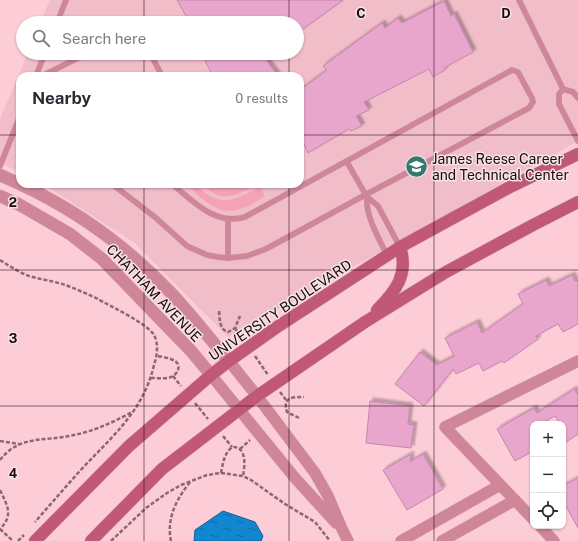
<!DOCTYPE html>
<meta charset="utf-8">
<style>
:root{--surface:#fff;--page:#f2f2f3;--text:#2b2b33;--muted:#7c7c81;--line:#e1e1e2}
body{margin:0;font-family:"Public Sans",sans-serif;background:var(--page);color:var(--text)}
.controls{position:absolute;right:12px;bottom:12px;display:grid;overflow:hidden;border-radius:8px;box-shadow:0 1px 3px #0004}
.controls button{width:36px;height:36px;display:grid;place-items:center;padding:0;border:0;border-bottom:1px solid var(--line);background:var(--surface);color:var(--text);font:20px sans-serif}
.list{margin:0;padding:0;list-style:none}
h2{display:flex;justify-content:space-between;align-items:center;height:52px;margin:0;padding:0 16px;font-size:17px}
h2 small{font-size:13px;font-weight:400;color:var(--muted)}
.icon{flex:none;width:22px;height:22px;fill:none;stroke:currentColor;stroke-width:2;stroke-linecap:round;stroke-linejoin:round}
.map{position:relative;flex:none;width:578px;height:541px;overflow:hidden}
.search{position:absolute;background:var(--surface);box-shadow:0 1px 3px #0004;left:16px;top:16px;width:288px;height:44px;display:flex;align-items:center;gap:10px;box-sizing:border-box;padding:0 14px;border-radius:22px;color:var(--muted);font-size:15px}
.panel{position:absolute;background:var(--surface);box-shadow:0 1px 3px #0004;left:16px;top:72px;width:288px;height:116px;border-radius:12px}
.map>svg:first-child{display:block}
.built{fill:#f1bdc9}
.green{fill:#f4a3b7}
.water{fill:url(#water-ripples);stroke:#146094}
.building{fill:#e8a6cd;stroke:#c686ac;filter:url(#shadow)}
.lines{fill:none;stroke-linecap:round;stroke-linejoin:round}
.service-casing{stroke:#d4a9b3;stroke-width:6}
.minor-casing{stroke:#d4a9b3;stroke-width:12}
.tertiary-casing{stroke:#d4a9b3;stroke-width:13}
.secondary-casing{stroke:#d4a9b3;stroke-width:13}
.path{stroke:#8b6770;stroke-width:2.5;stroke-dasharray:4 2;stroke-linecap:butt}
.service{stroke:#ce8698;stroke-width:5.5}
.minor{stroke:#ce8698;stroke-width:11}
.tertiary{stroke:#ce8698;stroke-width:12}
.secondary{stroke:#c15877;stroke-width:12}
.grid{fill:none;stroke:#1f060d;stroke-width:1;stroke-opacity:0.55}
.labels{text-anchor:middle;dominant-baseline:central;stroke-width:3;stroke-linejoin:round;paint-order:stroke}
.poi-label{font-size:14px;fill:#1f060d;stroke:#f4e4e7;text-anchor:start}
.street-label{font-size:14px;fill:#1f060d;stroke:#f4e4e7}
.grid-label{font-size:13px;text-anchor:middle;font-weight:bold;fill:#1f060d;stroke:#f4e4e7;stroke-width:3;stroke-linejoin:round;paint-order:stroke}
</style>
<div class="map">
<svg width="578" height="541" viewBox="0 0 578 541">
<defs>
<pattern id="water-ripples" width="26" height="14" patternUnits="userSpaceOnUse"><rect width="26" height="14" fill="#1087ce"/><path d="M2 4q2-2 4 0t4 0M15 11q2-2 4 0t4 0" fill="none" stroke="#0f6ca6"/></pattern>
<filter id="shadow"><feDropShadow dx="3" dy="-3" stdDeviation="1" flood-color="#0004"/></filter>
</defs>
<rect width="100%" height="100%" fill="#fccdd7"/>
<polygon class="built" points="50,0 578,0 578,141 228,337 135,243 43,184 300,184 300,76 20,76 20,172 0,163 0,119 28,53 297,53 297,23 40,23"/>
<g class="green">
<path d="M185,184C198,184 197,186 207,194C225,208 243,195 260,187L265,196C227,222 216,211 185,184Z"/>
<path d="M201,184H248L253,187C231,198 221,202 201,184Z"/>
</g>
<polygon class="water" points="223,511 255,522 263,536 261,541 194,541 195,530"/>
<g class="building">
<polygon points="177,0 343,0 299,32 297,28 297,23 190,23"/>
<polygon points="444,1 451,16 454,14 473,52 444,68 445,70 433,77 429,69 364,102 369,110 356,116 362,126 351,131 349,129 308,153 304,144 300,146 300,90 327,70 323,66 382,23 385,28 398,18 402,23"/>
<polygon points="201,53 261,53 278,76 213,76"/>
<polygon points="572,275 575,281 578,280 578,324 563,332 558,324 536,336 538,339 504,363 502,361 483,371 479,363 456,374 453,369 424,406 395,384 420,352 437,365 454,356 445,338 477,322 482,333 523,304 518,294 546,280 549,286"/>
<polygon points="574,389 578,395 578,434 563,444 563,424 560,424 555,416 540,424 533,424 533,451 515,461 497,429 534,408 537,413"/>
<polygon points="370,401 410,406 408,424 414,425 411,448 366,443"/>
<polygon points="411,454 410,462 423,454 443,489 407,510 383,470"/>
<polygon points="578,478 578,528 563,501 563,486"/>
</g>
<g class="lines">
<defs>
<g id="service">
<polyline points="519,0 563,89"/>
<polyline points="57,23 66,0"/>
<polyline points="150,53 162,76"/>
<polyline points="36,76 45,53"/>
<polyline points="42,76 88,53"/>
<polyline points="578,98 573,92 563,89 559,94 559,104 578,141"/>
<polyline points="347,162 367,197 378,206 400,247"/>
<polyline points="0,166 20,116"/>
<path d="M112,184L156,218L187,246L207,255L218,257L228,258L247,256L266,249L365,195L529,108L533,102L532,98L518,72L512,70L245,217C215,226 193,201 172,184"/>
<path d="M367,197C365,215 379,239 387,255"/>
<polyline points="228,258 228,219"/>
</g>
<g id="minor">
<polyline points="229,361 257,396 315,473 328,496 342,529 348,541"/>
<polyline points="211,375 295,478 336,523"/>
<polyline points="533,519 445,427 578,361"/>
<polyline points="540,526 554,541"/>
<polyline points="401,541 500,485"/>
<polyline points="442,541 515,500"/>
</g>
<g id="tertiary">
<polyline points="0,175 20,184"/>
<path d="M20,184C76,210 127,247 170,292C191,314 209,338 229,361"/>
<polyline points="0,196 20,205 70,234 102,259 192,352 211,375"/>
</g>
<g id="secondary">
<path d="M377,310C396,291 409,274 400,247"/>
<polyline points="35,541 129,446 211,375 229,361 277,327 400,247 510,187 578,154"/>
<polyline points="91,541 162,469 257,396 365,322 446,272 533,225 578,202"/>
</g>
</defs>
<use href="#service" class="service-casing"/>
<use href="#minor" class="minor-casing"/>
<use href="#tertiary" class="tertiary-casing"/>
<use href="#secondary" class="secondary-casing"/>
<g class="path">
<path d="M0,260C9,266 19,272 29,276C42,280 55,281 68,286C78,290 88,294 98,299C110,306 148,324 154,335C159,344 157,356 154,365C143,413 109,439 77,474C63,490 49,506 35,522"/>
<path d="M219,311C220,320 219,329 228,332L235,328L240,316"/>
<polyline points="235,328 241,338"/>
<polyline points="255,356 268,375"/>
<polyline points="173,376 181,386"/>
<path d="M151,378C157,378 165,379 171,377C174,376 177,373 178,370C182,359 164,357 156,356"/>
<polyline points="280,392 287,401"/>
<polyline points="195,403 208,419"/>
<path d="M299,418L287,412C282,397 293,397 304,397"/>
<polyline points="223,436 232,447"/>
<polyline points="0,441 19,444"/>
<polyline points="240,449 250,440"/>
<path d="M0,460C20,434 46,442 74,435C94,431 114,422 132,412"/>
<path d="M221,473C223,463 224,454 232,447C247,446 245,466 243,476"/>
<path d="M0,490C7,505 14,515 0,529"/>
<polyline points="0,529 13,541"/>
<polyline points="18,541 24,535"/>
<polyline points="111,541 146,508 167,493 181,485 207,475 221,473 243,476 251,480 285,504 315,522 330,541"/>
<path d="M171,541C166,518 177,498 191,481"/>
</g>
<use href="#service" class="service"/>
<use href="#minor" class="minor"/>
<use href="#tertiary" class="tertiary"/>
<use href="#secondary" class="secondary"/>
</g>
<path class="grid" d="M144,0V23M289,0V23M434,0V541M144,53V76M289,53V76M0,135H20M300,135H578M144,184V541M289,184V541M0,270H578M0,406H578"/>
<defs>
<symbol id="school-disc" viewBox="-11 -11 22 22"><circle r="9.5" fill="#337970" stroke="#f4e4e7"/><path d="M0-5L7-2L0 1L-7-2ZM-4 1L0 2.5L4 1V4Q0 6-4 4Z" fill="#fff"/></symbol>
</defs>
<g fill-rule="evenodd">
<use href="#school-disc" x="404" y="154" width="25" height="25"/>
</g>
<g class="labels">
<g class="poi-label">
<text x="432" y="159">James Reese Career<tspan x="432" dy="16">and Technical Center</tspan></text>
</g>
<g class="street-label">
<text transform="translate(154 293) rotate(46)">CHATHAM AVENUE</text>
<text transform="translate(280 310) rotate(-34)">UNIVERSITY BOULEVARD</text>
</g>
</g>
<g class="grid-label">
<text x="361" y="18">C</text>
<text x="506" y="18">D</text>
<text x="13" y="207">2</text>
<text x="13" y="343">3</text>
<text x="13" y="478">4</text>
</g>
</svg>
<div class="controls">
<button>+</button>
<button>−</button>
<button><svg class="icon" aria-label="locate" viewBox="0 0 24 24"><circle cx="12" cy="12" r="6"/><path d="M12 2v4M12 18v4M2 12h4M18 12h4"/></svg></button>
</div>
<div class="search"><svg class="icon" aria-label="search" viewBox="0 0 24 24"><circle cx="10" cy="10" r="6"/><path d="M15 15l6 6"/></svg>Search here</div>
<section class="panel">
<h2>Nearby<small>0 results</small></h2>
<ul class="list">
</ul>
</section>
</div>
